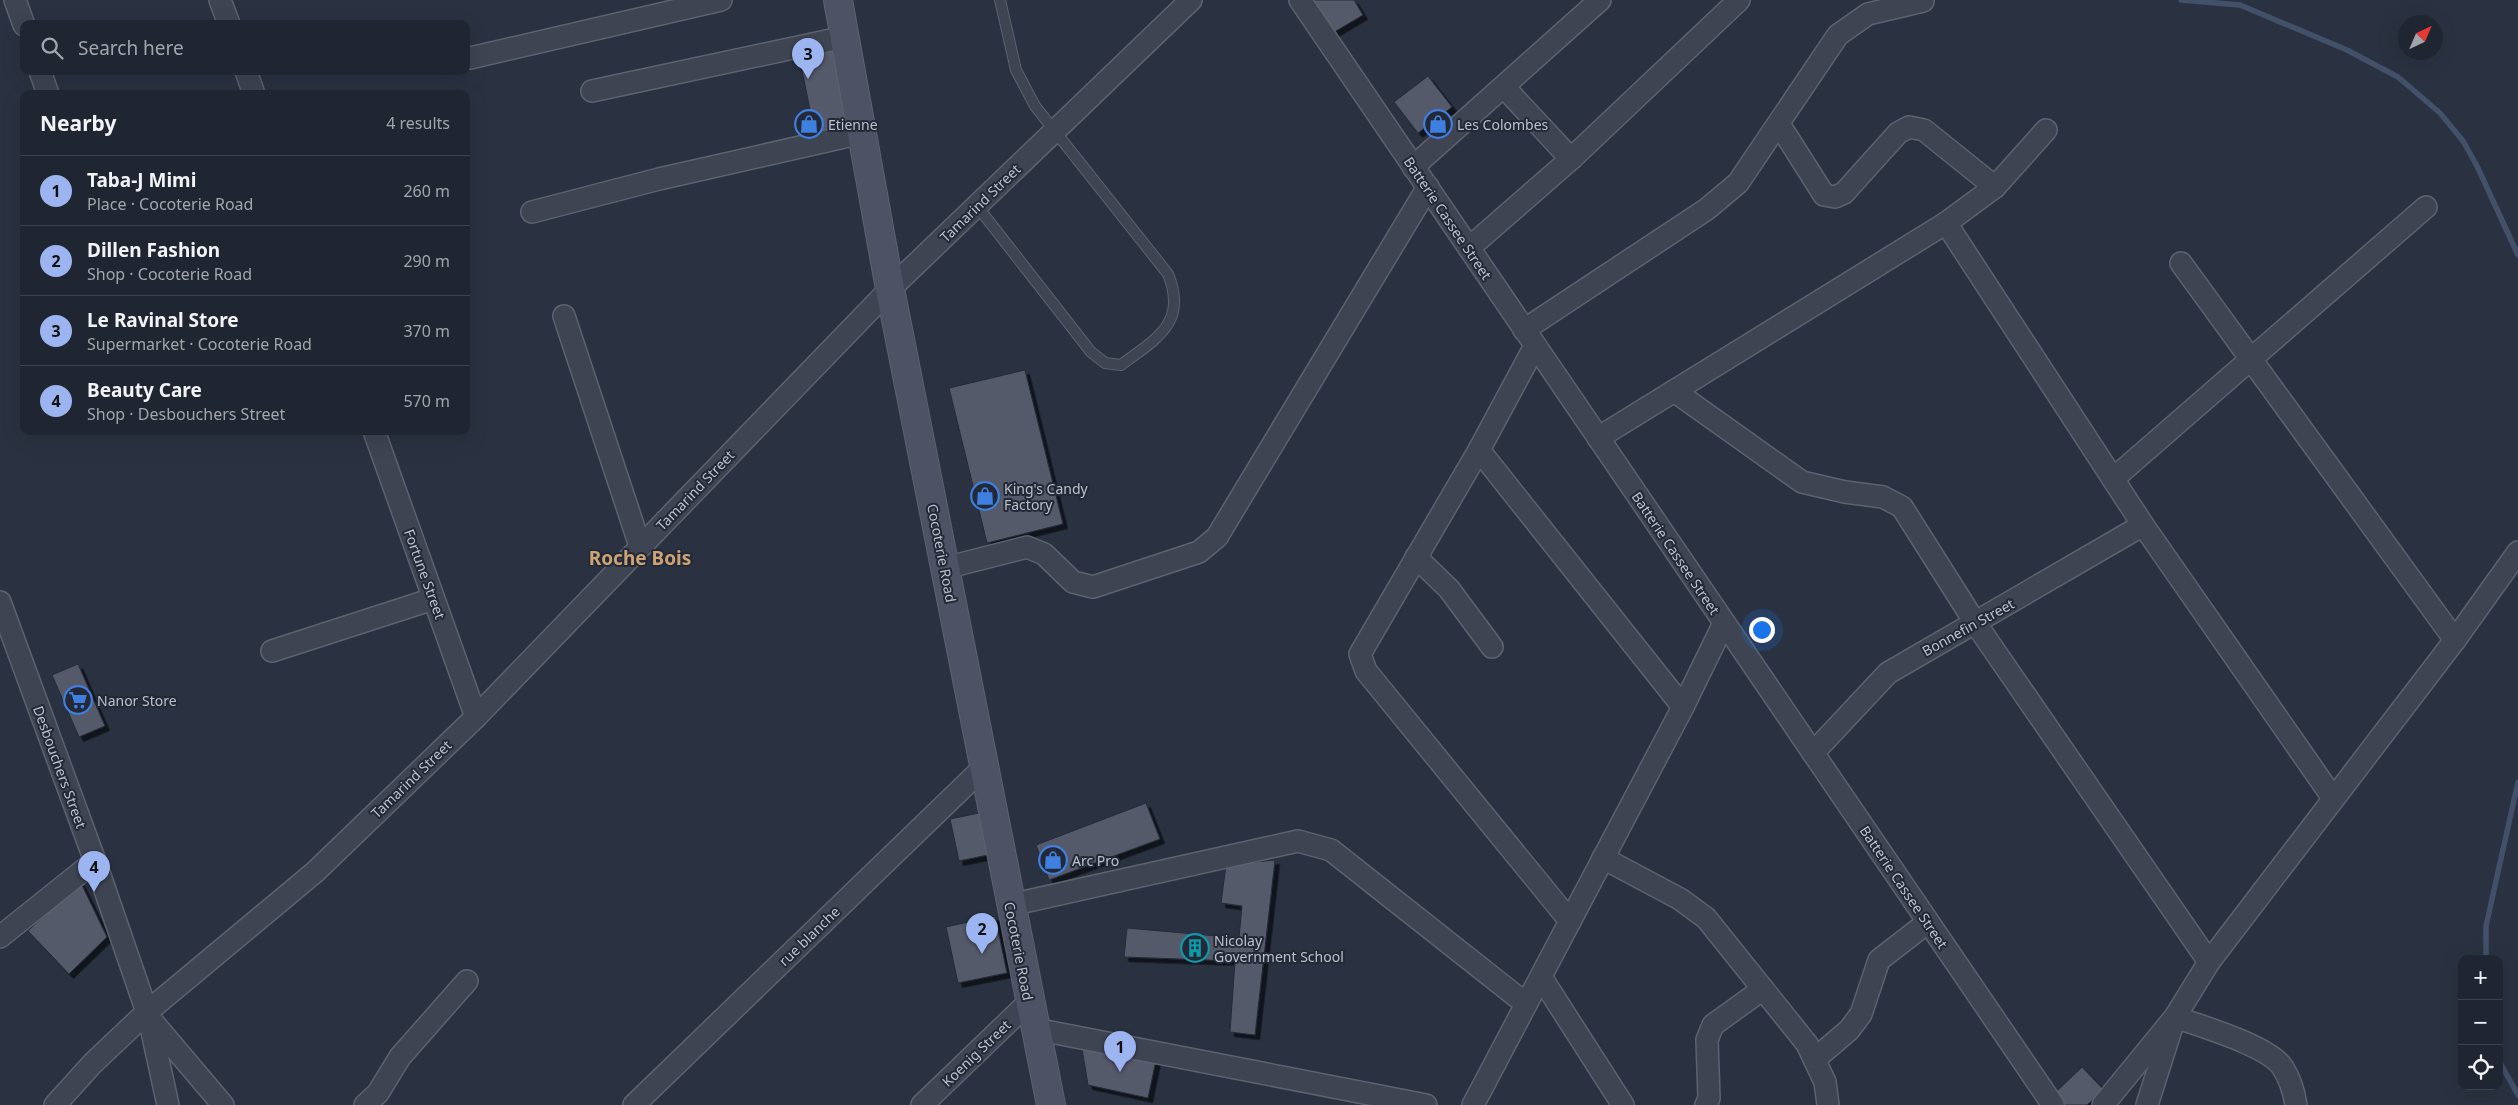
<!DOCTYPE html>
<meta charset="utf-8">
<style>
:root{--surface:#202631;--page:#282e39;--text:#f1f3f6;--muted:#a2a5ab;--line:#3d434d;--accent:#9cb4ef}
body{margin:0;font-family:"Noto Sans",sans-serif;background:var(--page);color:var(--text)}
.controls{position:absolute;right:15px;bottom:15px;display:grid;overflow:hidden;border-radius:10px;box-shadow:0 5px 20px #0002}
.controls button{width:45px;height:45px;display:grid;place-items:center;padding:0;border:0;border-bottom:1px solid var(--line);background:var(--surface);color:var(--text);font:25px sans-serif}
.compass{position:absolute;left:2398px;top:15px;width:45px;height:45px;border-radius:50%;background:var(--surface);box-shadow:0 5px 20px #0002;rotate:44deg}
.you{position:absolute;left:1761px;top:629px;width:18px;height:18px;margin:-12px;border:4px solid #fff;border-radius:50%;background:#1a73e8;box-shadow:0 0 0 8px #1a73e833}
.badge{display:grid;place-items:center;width:32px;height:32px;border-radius:50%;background:var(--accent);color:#111;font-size:16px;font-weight:700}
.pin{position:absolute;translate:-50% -41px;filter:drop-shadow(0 1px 2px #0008)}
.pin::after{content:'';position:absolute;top:26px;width:18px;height:15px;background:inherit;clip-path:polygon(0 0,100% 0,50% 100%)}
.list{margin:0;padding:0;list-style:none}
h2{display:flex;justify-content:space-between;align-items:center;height:65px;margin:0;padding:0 20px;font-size:21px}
h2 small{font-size:16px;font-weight:400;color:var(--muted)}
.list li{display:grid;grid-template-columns:32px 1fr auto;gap:15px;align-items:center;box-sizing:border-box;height:70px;padding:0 20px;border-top:1px solid var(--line)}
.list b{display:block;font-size:19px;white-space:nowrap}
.list p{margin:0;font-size:16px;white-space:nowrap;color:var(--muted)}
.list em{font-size:16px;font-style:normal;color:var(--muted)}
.icon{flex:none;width:28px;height:28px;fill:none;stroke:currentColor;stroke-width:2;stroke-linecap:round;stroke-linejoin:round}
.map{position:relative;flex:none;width:2518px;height:1105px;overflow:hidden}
.search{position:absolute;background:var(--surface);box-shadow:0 5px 20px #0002;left:20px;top:20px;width:450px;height:55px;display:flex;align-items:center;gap:12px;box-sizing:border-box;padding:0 18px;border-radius:10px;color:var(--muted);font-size:19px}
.panel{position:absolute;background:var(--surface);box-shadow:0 5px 20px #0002;left:20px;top:90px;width:450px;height:345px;border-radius:10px}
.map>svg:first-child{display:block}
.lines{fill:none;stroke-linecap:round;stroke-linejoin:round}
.stream{stroke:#43506a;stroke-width:5.5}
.building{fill:#545a6b;stroke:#252b38;filter:url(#shadow)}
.lane-casing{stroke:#5c626e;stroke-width:12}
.street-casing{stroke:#5c626e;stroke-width:24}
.secondary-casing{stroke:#5c626e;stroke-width:30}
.lane{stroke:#3e4451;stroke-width:10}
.street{stroke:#3e4451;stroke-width:21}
.secondary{stroke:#4d5364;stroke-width:28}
.labels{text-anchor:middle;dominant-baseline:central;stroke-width:4;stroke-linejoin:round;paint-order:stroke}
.poi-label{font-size:14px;fill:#bbc0cb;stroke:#232936;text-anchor:start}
.street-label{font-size:14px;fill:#bbc0cb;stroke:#232936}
.district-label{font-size:19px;font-weight:bold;fill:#cca375;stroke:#232936}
</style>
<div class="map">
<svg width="2518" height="1105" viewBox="0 0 2518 1105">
<defs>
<filter id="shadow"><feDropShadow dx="4.5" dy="4.5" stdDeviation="0" flood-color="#0009"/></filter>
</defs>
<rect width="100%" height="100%" fill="#2a3241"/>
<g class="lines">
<g class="stream">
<polyline points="2181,0 2240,5 2347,50 2398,77 2440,113 2463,141 2477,166 2518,255"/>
<polyline points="2486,959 2486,926 2518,782"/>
<polyline points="2499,1061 2518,1095"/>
</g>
</g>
<g class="building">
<polygon points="1310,0 1354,0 1363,15 1331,34"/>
<polygon points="835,44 853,131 816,139 798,51"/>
<polygon points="1428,76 1452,107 1418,133 1394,102"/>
<polygon points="1025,370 1063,524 987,543 949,388"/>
<polygon points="78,664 105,726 79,737 52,675"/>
<polygon points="1146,803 1160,839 1049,880 1036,845"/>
<polygon points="979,813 988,855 959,861 950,819"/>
<polygon points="1275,860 1255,1035 1230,1032 1235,961 1124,957 1127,928 1239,938 1242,906 1221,903 1226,865"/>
<polygon points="80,881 107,937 69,974 28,931"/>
<polygon points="995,916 1007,973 958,983 946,927"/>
<polygon points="1081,1043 1156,1060 1148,1098 1088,1085"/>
<polygon points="2082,1067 2104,1090 2087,1105 2064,1105 2054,1094"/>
</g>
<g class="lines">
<defs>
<path id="lane" d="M977,206L1091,352L1105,363L1121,365C1156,339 1188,323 1168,274L1035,106L1016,70L1000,0"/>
<g id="street">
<polyline points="15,0 24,25"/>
<polyline points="220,0 229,24"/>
<polyline points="1300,0 2053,1105"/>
<polyline points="470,58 721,0"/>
<polyline points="40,71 48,94"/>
<polyline points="246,71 254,94"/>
<polyline points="1504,87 1571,159 1739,0"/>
<polyline points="592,91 845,37"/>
<polyline points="1779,124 1824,195 1835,197 1844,193 1898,133 1909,127 1924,130 1995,187"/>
<polyline points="1413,167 1600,0"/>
<polyline points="532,212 659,179 862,133"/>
<polyline points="1946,223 2143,525 2333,798"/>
<polyline points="1469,248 1571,159"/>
<polyline points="2181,263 2455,640"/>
<polyline points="564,316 640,546"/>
<polyline points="1524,330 1707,209 1738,183 1838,35 1868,14 1923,1"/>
<polyline points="1535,346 1479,450 1360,654 1366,671 1570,921"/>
<polyline points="1674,391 1802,482 1845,492 1883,497 1902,507 1976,624 2209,962"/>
<polyline points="374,431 476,717"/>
<polyline points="1598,438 1946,223 1995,187 2046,130"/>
<polyline points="1479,450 1683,707"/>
<polyline points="2113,479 2426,207"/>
<polyline points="1416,557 1449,589 1492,647"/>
<polyline points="945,568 1027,547 1044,554 1073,582 1093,587 1199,552 1217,537 1428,187"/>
<polyline points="0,602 95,861 149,1018 168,1105"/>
<polyline points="272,651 433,599"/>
<polyline points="1813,753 1888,673 2143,525"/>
<polyline points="1603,858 1680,899 1706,918 1807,1044 1825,1082 1828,1105"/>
<polyline points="1010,905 1298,841 1331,850 1526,1004"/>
<polyline points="0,937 95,861"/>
<polyline points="1541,977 1623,1105"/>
<polyline points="151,1020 223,1105"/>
<polyline points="1035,1029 1426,1105"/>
<polyline points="1815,1059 1849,1030 1861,1014 1879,960 1928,922"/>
<polyline points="55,1105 93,1063 147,1012 315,872 476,717 890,289 1191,0"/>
<polyline points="365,1105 378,1093 400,1057 467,981"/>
<polyline points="634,1105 984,767"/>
<polyline points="922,1105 1029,1002"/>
<polyline points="1473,1105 1683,707 1724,623"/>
<polyline points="1706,1105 1709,1098 1707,1040 1713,1025 1763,989"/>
<polyline points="2103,1105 2175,1017 2209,962 2455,640 2518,552"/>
<path d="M2147,1105L2175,1017C2200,1026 2270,1046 2283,1068C2290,1079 2294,1092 2296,1105"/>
</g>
<polyline id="secondary" points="838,0 890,289 1051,1105"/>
</defs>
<use href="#lane" class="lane-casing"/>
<use href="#street" class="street-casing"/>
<use href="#secondary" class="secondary-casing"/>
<use href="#lane" class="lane"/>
<use href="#street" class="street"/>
<use href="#secondary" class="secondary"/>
</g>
<defs>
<symbol id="shop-ring" viewBox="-11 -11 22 22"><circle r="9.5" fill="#232936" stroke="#3f7fe0" stroke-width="1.5"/><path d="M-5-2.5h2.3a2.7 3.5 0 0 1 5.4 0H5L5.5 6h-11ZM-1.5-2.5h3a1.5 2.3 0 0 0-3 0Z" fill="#3f7fe0"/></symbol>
<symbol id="supermarket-ring" viewBox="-11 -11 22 22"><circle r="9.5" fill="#232936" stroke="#3f7fe0" stroke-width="1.5"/><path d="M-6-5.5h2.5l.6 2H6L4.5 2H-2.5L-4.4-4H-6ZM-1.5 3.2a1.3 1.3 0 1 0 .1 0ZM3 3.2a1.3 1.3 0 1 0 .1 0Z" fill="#3f7fe0"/></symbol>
<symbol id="building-ring" viewBox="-11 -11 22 22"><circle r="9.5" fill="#232936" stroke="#0f9aa8" stroke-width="1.5"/><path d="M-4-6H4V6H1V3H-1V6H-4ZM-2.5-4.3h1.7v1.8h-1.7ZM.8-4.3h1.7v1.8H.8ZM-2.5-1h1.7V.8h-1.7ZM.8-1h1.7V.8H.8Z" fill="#0f9aa8"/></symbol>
</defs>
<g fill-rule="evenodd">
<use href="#shop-ring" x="793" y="108" width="32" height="32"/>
<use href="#shop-ring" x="1422" y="108" width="32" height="32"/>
<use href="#shop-ring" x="969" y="480" width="32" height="32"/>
<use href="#supermarket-ring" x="62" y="684" width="32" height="32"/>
<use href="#shop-ring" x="1037" y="844" width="32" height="32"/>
<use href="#building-ring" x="1179" y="932" width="32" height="32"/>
</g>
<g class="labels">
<g class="poi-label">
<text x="828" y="124">Etienne</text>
<text x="1457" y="124">Les Colombes</text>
<text x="1004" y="488">King's Candy<tspan x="1004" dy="16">Factory</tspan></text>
<text x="97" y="700">Nanor Store</text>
<text x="1072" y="860">Arc Pro</text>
<text x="1214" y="940">Nicolay<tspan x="1214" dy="16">Government School</tspan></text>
</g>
<g class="street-label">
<text transform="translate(980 203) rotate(-44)">Tamarind Street</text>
<text transform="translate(1448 218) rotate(56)">Batterie Cassee Street</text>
<text transform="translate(695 490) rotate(-46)">Tamarind Street</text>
<text transform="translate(942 553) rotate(79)">Cocoterie Road</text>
<text transform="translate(1676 553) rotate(56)">Batterie Cassee Street</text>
<text transform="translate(425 574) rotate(70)">Fortune Street</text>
<text transform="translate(1968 627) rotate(-29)">Bonnefin Street</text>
<text transform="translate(60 767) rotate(70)">Desbouchers Street</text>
<text transform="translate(411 779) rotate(-44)">Tamarind Street</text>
<text transform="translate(1904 887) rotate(56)">Batterie Cassee Street</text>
<text transform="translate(809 936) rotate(-44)">rue blanche</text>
<text transform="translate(1019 951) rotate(79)">Cocoterie Road</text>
<text transform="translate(976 1053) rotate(-44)">Koenig Street</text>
</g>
<g class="district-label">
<text x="640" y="558">Roche Bois</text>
</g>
</g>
</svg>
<div class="controls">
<button>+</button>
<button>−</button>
<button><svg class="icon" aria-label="locate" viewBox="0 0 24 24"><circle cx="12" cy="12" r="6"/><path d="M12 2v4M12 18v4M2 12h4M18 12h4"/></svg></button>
</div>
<svg class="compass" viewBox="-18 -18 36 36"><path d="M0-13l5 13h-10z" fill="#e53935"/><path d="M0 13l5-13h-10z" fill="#a2a5ab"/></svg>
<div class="you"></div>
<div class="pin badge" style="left:1120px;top:1072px">1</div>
<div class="pin badge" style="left:982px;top:954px">2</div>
<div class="pin badge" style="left:808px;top:79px">3</div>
<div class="pin badge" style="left:94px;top:892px">4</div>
<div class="search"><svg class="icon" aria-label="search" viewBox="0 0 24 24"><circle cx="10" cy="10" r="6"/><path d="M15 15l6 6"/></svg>Search here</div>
<section class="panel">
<h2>Nearby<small>4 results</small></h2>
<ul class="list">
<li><span class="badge">1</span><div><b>Taba-J Mimi</b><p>Place · Cocoterie Road</p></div><em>260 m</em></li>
<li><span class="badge">2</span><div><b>Dillen Fashion</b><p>Shop · Cocoterie Road</p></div><em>290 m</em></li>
<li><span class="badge">3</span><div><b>Le Ravinal Store</b><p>Supermarket · Cocoterie Road</p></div><em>370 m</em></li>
<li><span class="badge">4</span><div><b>Beauty Care</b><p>Shop · Desbouchers Street</p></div><em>570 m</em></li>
</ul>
</section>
</div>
